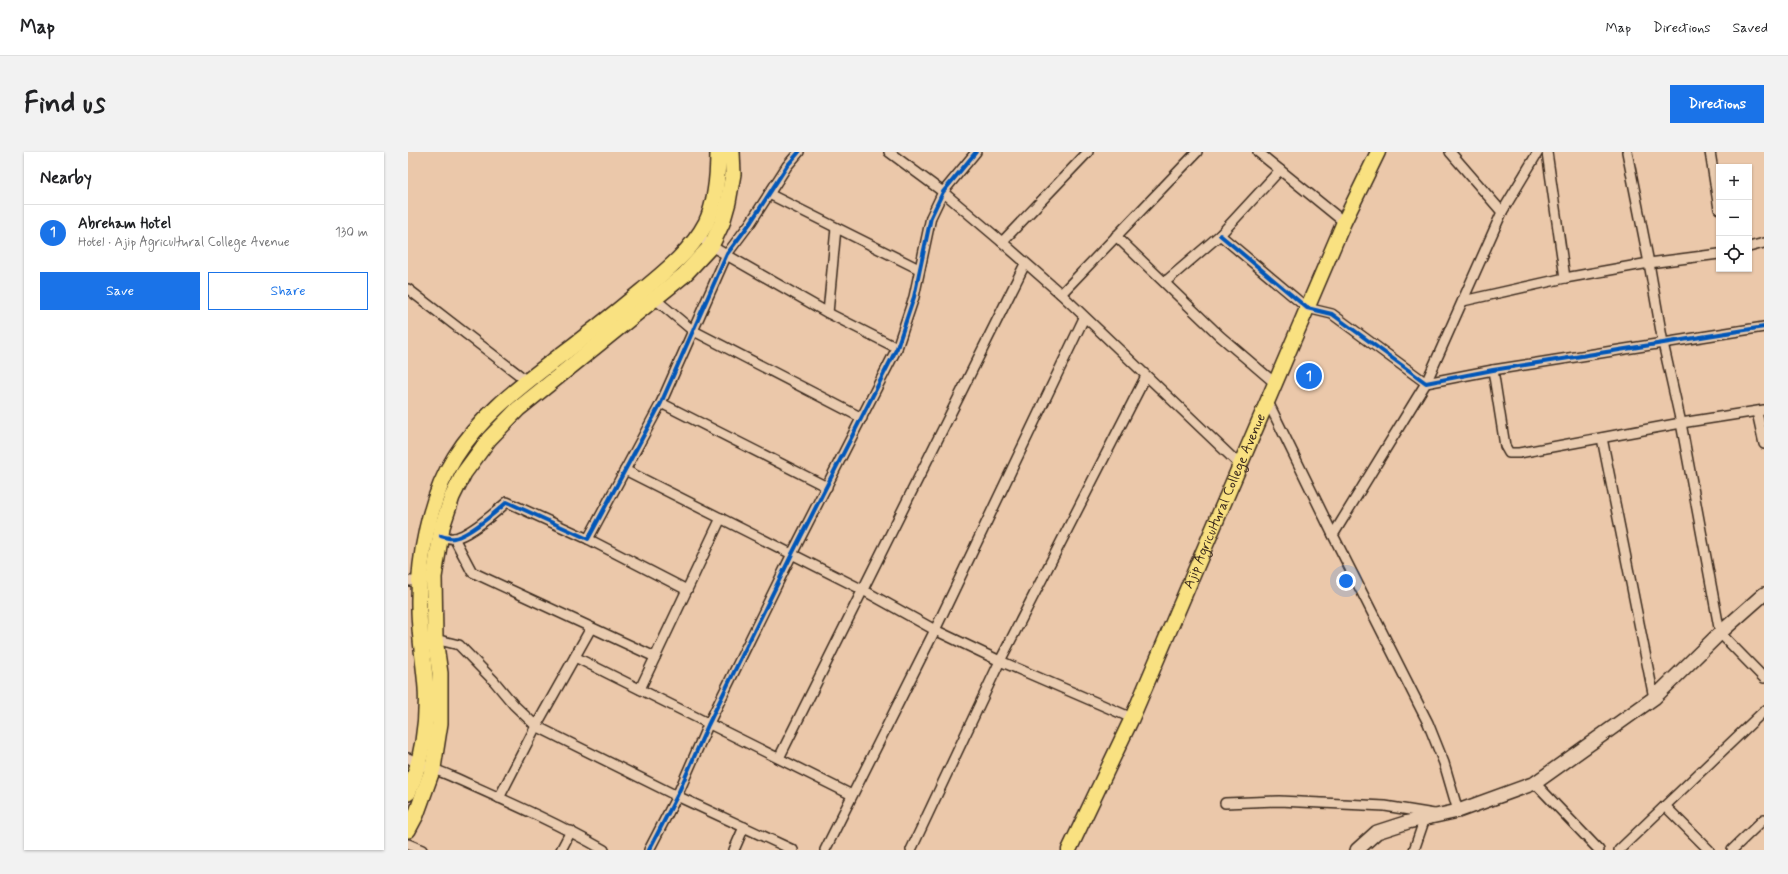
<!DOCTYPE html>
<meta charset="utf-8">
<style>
:root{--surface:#fff;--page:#f2f2f2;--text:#202124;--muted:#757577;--line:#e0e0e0;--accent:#1a73e8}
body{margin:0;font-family:Mynerve,sans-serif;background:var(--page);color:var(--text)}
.controls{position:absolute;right:12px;top:12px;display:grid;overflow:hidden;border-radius:0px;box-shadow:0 1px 3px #0004}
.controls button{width:36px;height:36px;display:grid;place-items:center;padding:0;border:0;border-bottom:1px solid var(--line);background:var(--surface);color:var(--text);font:20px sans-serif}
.you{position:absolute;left:938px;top:429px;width:14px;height:14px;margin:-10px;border:3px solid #fff;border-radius:50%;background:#1a73e8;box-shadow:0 0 0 6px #1a73e833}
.badge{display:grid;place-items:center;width:26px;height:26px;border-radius:50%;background:var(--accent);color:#fff;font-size:13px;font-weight:700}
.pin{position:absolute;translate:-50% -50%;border:2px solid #fff;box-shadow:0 1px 4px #0006}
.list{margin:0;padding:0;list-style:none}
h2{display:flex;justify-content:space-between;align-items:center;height:52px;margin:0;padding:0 16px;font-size:17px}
h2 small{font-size:13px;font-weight:400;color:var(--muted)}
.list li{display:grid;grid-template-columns:26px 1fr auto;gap:12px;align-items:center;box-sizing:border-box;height:56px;padding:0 16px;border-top:1px solid var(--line)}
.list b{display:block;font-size:15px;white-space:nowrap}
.list p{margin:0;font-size:13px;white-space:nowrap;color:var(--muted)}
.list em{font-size:13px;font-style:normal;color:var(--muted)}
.actions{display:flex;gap:8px;padding:12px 16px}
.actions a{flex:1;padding:9px 0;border:1px solid var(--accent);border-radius:0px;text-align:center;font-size:14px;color:var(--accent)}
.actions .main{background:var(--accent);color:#fff}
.icon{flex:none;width:22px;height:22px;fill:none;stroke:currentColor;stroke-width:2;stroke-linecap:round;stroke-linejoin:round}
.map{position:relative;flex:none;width:1356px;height:698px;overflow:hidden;border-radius:0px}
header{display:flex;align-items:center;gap:24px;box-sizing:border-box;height:56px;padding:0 20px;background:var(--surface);border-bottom:1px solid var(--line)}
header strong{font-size:19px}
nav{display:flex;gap:22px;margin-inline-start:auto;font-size:14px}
.intro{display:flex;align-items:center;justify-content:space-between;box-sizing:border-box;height:96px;padding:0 24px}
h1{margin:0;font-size:28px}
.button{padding:10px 18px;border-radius:0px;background:var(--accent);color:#fff;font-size:14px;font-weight:700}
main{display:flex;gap:24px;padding:0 24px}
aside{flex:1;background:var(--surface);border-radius:0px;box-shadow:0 1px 3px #0004}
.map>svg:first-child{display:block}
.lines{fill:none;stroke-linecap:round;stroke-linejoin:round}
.minor-casing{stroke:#3b2a1e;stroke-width:12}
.secondary-casing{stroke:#3b2a1e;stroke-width:16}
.primary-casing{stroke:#3b2a1e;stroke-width:17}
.trunk-casing{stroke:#3b2a1e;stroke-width:18}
.minor{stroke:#eaccb0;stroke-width:9}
.secondary{stroke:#eaccb0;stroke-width:13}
.primary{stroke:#f9e181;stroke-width:14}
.trunk{stroke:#f9e181;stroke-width:15}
.cycleway-casing{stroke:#eaccb0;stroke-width:6}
.cycleway{stroke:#0057b8;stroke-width:4}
.labels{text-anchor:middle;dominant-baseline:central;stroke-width:3;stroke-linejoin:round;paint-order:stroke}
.street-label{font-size:14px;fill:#3b2a1e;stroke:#eaccb0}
</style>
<header>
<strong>Map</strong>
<nav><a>Map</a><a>Directions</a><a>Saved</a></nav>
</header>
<div class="intro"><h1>Find us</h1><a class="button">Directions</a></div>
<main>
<aside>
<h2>Nearby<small></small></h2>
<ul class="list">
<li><span class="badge">1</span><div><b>Abreham Hotel</b><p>Hotel · Ajip Agricultural College Avenue</p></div><em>130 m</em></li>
</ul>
<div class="actions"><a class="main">Save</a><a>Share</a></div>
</aside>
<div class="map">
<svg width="1356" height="698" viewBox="0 0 1356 698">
<rect width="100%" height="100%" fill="#ebc8aa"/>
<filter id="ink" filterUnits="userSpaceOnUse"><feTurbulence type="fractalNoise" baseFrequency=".025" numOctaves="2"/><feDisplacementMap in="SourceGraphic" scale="8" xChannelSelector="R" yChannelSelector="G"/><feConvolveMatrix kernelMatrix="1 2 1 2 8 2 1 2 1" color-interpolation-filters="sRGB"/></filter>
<g filter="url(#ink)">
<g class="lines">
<defs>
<g id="minor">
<polyline points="481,0 535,40 594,90 653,142 833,314"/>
<polyline points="850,0 936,70"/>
<polyline points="1042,0 1094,60"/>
<polyline points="1139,0 1157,126"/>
<polyline points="1219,0 1241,111 1255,191 1273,271 1312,481 1356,526"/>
<polyline points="1302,0 1311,57"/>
<polyline points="361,42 511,117"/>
<polyline points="812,83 899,156 924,162 1018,231 1085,218 1356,175"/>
<polyline points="291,84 303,94 420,161 489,196"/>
<polyline points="708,84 812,184 868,232"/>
<polyline points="594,90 680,0"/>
<polyline points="1341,95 1356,91"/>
<polyline points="757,130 812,83 872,18"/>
<polyline points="0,137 119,229"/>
<polyline points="653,142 789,0"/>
<polyline points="247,147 284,178 454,266"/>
<polyline points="1055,149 1157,126 1241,111 1311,102"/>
<polyline points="420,161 428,76"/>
<polyline points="1085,218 1097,294 1101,301 1111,301 1273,271 1356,258"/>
<polyline points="860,250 925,383 1020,571 1036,611 1050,659"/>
<polyline points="253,251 419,335"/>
<polyline points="1349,260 1356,292"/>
<polyline points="1194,286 1246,546"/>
<polyline points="217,318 455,438 527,478 592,509 724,566"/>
<polyline points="925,383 1018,231 1094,60 1130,0"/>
<path d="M33,384C36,385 42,387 46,386C60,384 88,360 99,350L180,387L253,251L319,102L343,70L379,14L391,0"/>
<polyline points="46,386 64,420 247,505"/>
<polyline points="180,387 279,438"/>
<polyline points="0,429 11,429"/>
<polyline points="27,487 51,493 86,529 106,553 128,574 183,476"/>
<polyline points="167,505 444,643"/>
<polyline points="232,537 313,366"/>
<path d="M0,606C14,614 30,618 45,625C96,648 147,670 196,698"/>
<polyline points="371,606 617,112"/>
<polyline points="1127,631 1191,698"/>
<polyline points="91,646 128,574 269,644 385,698"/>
<polyline points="817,651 871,649 977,654 1026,662"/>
<polyline points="1257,654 1301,698"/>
<polyline points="0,692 14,698"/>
<polyline points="153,698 163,679"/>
<polyline points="241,698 269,644 300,573 384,402 489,196 506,145 523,65 535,40 568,0"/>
<polyline points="326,698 336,675"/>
<polyline points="417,698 527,478 676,166"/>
<polyline points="503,698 592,509 738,224"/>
<polyline points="1006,698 1017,666"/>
<polyline points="1211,698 1356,559"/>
<polyline points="1324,698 1356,667"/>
</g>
<polyline id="secondary" points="949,698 969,680 1000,670 1050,659 1127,631 1246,546 1312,481 1356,442"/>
<g id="primary">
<path id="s1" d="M661,698L724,566L936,70L970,0"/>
</g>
<g id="trunk">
<path d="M0,641C14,609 20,570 18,536C16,509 11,482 11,455C10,407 21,346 47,305C72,265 109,237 145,209C176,186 206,162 235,138C258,119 284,98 298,71C308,50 310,24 310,0"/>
<polyline points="0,678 8,663 25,616 32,571 32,521 27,487 26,425 34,375 44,345 56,321 81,287 110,257 276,123 303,94 314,71 320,50 325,22 324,0"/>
</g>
</defs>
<use href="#minor" class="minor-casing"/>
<use href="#secondary" class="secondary-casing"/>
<use href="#primary" class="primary-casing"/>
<use href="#trunk" class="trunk-casing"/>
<use href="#minor" class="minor"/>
<use href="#secondary" class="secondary"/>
<use href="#primary" class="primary"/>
<use href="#trunk" class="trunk"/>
<defs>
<g id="cycleway">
<polyline points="812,83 899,156 924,162 1018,231 1085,218 1356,175"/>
<path d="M33,384C36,385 42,387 46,386C60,384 88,360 99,350L180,387L253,251L319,102L343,70L379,14L391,0"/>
<polyline points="241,698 269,644 300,573 384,402 489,196 506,145 523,65 535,40 568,0"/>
</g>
</defs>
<use href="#cycleway" class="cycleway-casing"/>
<use href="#cycleway" class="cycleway"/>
</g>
</g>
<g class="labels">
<g class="street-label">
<text stroke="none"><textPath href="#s1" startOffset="382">Ajip Agricultural College Avenue</textPath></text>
</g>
</g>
</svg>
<div class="controls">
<button>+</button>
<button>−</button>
<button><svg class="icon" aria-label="locate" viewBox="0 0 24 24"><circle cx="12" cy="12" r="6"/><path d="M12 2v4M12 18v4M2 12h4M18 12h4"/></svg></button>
</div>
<div class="you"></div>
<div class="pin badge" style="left:901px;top:224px">1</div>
</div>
</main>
